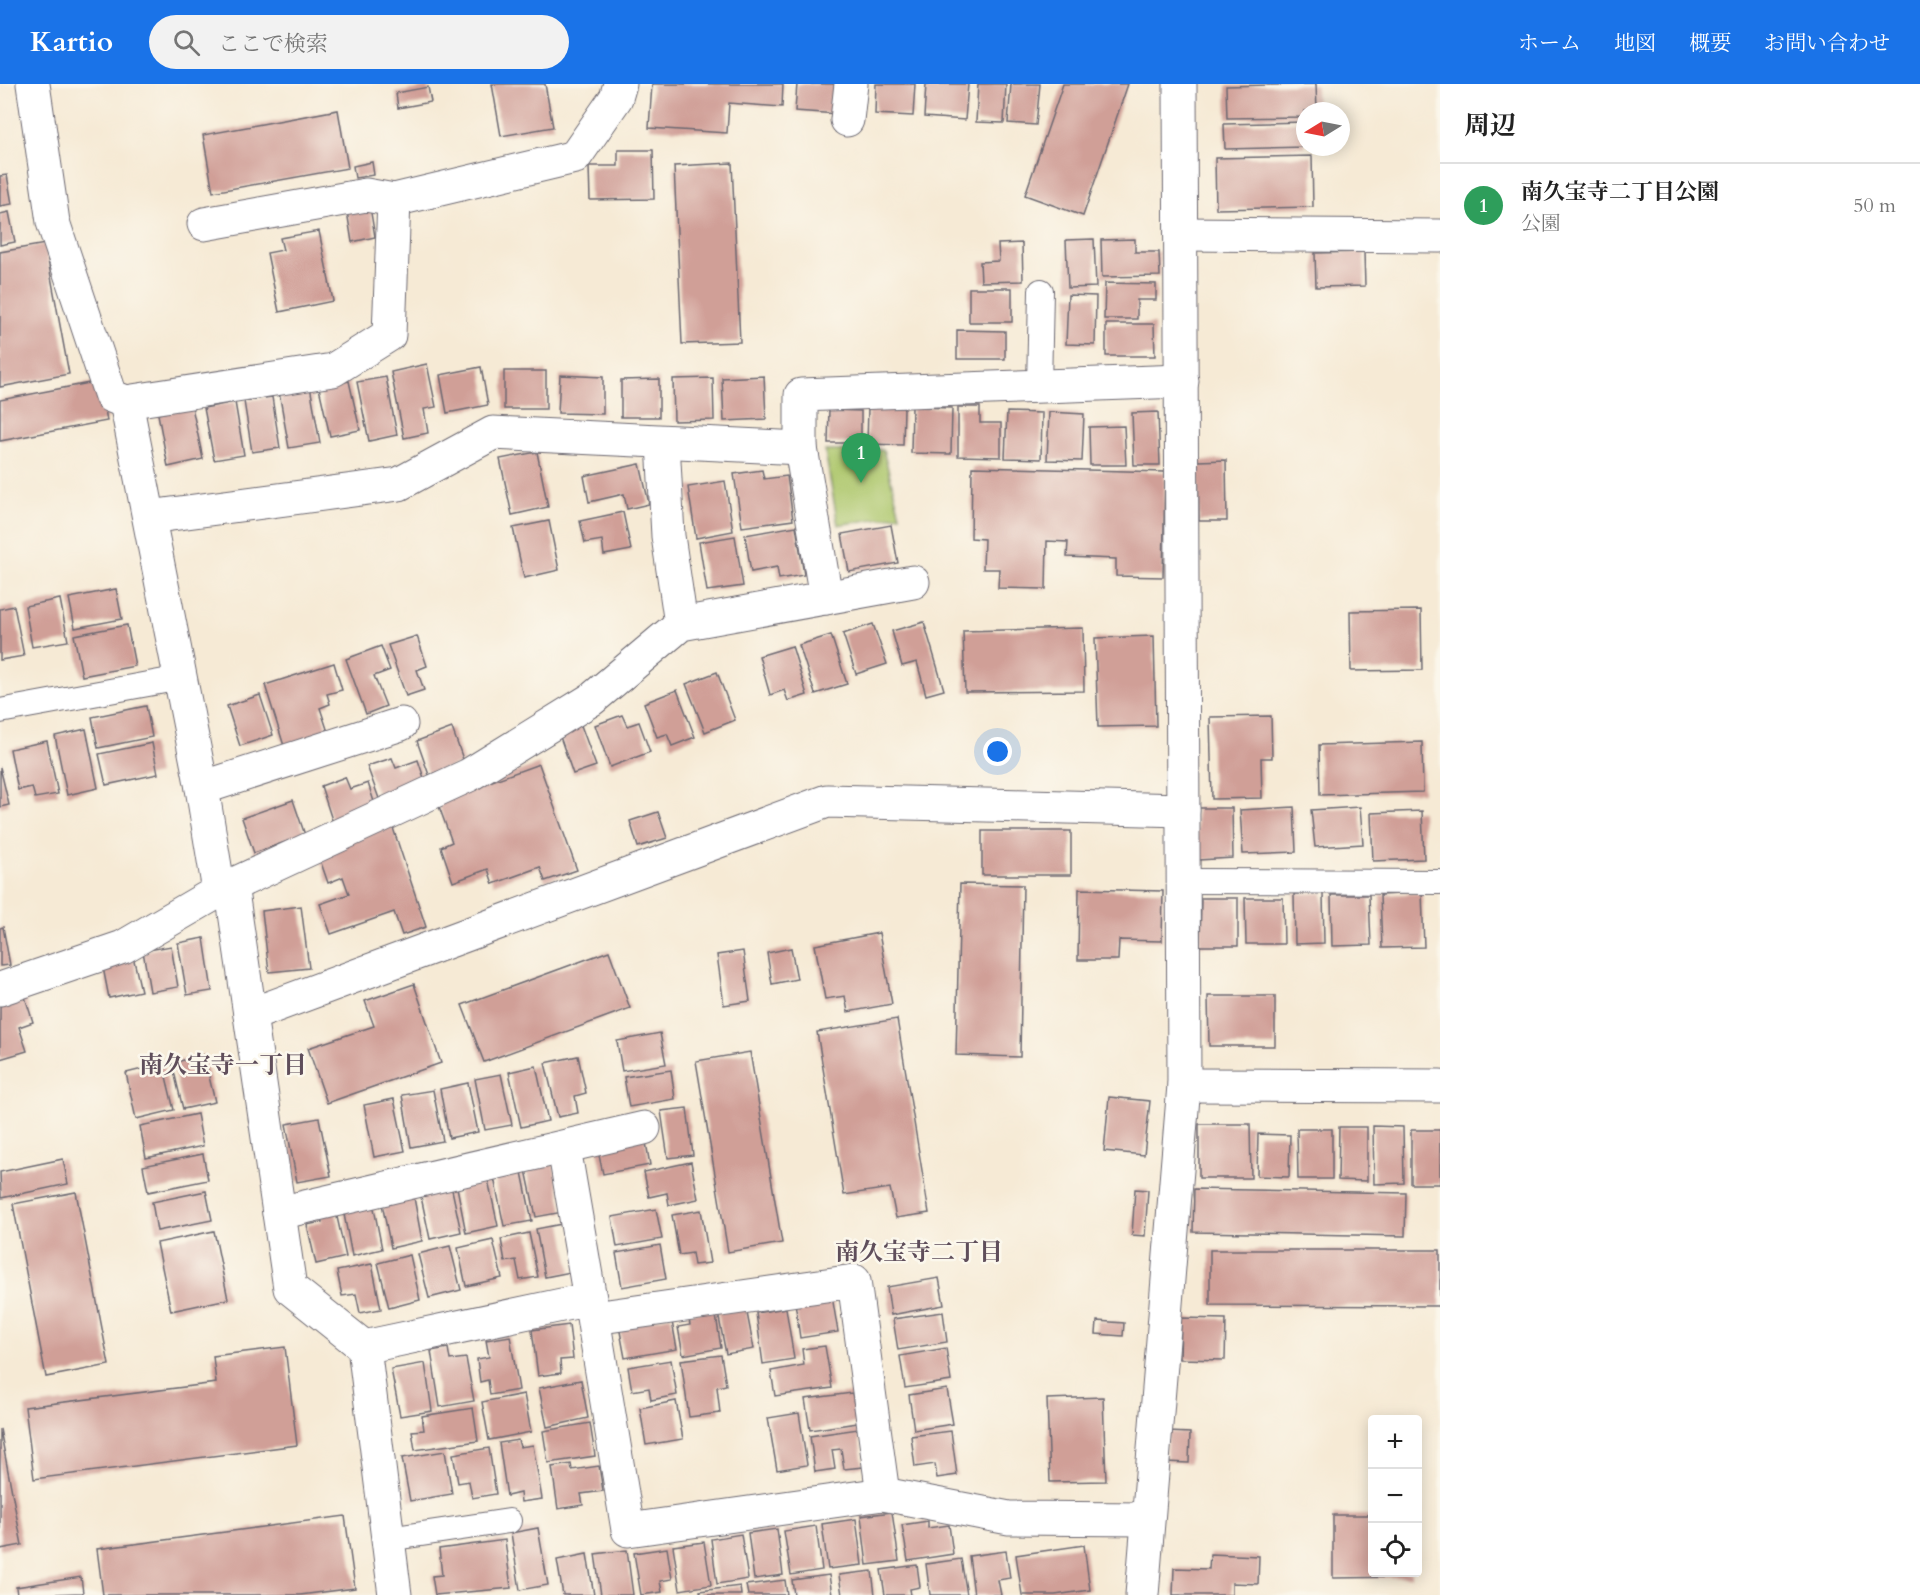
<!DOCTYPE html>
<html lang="ja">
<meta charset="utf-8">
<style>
:root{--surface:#fff;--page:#f2f2f2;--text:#222;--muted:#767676;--line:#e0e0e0;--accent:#1a73e8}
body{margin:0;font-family:Cardo,"Noto Serif JP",serif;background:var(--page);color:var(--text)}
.controls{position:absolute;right:18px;bottom:18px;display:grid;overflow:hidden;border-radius:6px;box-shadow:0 3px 15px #0003}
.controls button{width:54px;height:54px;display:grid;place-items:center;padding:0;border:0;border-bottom:2px solid var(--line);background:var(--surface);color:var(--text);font:30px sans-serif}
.compass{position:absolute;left:1296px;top:18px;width:54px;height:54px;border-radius:50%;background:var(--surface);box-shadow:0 3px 15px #0003;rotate:260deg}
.you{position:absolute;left:998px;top:668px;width:21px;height:21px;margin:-15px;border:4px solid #fff;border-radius:50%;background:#1a73e8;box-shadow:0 0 0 9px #1a73e833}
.badge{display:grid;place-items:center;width:39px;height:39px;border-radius:50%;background:var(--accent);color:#fff;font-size:20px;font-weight:700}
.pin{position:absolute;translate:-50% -50px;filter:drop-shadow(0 2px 3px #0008)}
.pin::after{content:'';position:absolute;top:32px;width:21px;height:18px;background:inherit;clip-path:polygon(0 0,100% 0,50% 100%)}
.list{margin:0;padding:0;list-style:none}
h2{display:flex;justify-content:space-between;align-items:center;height:78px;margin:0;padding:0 24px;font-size:26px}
h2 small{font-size:20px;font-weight:400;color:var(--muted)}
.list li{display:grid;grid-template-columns:39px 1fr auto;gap:18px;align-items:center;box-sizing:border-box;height:84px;padding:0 24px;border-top:2px solid var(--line)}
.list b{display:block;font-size:22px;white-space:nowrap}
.list p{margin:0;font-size:20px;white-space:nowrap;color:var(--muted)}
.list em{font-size:20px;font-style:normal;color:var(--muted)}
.icon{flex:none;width:33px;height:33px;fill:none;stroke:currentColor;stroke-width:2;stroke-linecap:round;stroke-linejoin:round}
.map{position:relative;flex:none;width:1440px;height:1511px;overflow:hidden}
header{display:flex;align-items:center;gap:36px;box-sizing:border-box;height:84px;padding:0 30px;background:var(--accent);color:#fff}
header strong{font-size:28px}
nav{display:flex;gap:33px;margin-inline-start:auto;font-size:21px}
.search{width:420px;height:54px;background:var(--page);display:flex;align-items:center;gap:15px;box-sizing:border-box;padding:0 21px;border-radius:33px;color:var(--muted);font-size:22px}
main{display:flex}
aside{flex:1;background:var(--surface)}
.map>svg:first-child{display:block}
.green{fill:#afc86e;stroke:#687554;stroke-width:1.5}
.building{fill:#d09f97}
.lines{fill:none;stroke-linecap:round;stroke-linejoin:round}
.service-casing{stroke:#6c6871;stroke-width:26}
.minor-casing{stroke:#6c6871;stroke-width:35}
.service{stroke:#fff;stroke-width:24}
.minor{stroke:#fff;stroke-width:33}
.labels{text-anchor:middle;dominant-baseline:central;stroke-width:5;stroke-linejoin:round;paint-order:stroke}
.neighbourhood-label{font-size:24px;font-weight:bold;fill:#5f4e5b;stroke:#fbf7ec}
</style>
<header>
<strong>Kartio</strong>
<div class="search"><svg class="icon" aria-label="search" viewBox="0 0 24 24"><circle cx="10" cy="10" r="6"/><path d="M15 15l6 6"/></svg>ここで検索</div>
<nav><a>ホーム</a><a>地図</a><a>概要</a><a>お問い合わせ</a></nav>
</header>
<main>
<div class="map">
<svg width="1440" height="1511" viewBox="0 0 1440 1511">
<rect width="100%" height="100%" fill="#fbf7ec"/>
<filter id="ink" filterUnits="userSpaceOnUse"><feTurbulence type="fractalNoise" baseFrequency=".0167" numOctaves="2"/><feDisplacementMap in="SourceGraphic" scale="12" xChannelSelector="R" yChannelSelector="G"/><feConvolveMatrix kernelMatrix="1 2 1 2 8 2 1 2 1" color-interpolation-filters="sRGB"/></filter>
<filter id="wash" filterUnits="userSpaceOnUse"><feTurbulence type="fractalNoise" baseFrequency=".008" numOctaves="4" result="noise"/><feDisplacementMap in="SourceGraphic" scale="24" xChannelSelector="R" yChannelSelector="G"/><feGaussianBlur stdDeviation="1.35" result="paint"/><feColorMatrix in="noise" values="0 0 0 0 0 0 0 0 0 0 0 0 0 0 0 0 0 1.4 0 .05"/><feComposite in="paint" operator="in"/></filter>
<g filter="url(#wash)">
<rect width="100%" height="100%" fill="#f6ead5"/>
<polygon class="green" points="883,366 900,431 838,441 825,367"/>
<g id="blocks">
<g class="building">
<polygon points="492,0 545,0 553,43 501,52"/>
<polygon points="652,0 783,0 782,23 729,19 727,49 649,44"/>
<polygon points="797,0 840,0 838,30 795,27"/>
<polygon points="876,0 915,0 913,32 875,30"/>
<polygon points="926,0 968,0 965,36 924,33"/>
<polygon points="978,0 1006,0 1004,39 976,38"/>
<polygon points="1011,0 1040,0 1036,41 1008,39"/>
<polygon points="1063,0 1128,0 1083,132 1025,111"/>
<polygon points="1316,0 1317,27 1305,27 1305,33 1227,34 1226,2"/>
<polygon points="428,3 431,18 398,24 396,9"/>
<polygon points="338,26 348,84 213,108 203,51"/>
<polygon points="1305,38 1305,63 1225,65 1224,40"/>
<polygon points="618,66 653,66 654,115 590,116 589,82 618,82"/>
<polygon points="1312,72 1313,123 1216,125 1215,74"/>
<polygon points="372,78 374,91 355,94 353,82"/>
<polygon points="732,79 740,258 682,260 674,82"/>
<polygon points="7,91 12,120 0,122 0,92"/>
<polygon points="370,123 375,153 352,158 347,127"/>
<polygon points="9,128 15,158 0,161 0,130"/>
<polygon points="319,147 333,217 279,228 267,169 283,166 280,154"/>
<polygon points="1094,155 1096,203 1068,204 1066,156"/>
<polygon points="1135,155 1135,168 1159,168 1160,192 1102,193 1101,156"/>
<polygon points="1022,159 1023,197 981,198 980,178 999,177 998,160"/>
<polygon points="45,160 69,290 0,303 0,168"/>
<polygon points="1364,168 1365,202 1316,203 1315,169"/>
<polygon points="1105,199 1156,200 1156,216 1137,216 1137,235 1104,235"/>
<rect x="969" y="204" width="43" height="34"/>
<polygon points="1068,211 1096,212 1095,261 1066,260"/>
<polygon points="1106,240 1154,240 1155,272 1106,272"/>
<polygon points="957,246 1005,247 1005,275 957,275"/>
<polygon points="427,280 436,323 424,325 428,349 404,354 391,288"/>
<polygon points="481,283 488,321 447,329 440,291"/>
<rect x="504" y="287" width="42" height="38"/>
<polygon points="560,291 603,293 603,330 558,329"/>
<polygon points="764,292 766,335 724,337 722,294"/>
<polygon points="386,293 397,351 369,357 357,298"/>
<polygon points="713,294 714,336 674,337 673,295"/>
<polygon points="659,295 659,333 621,333 621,296"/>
<polygon points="100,297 107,337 0,357 0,316"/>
<polygon points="349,297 360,346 330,352 319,304"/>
<polygon points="310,302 320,359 289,364 279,308"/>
<polygon points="272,313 280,364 252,368 244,317"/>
<polygon points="235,318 244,371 214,376 204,324"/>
<polygon points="192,323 203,375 168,383 158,330"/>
<polygon points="868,323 904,324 903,361 867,360"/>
<polygon points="912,323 952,324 951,370 911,369"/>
<polygon points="958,323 980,323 980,339 1001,339 1001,373 958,372"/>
<polygon points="829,326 861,327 861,359 828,359"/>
<polygon points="1007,328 1042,329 1041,375 1005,374"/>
<polygon points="1049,328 1084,330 1082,377 1047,376"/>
<polygon points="1158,328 1160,381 1134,381 1132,329"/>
<polygon points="1124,342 1126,381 1090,381 1089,343"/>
<polygon points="537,368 548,423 512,431 500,375"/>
<polygon points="1226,376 1227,437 1199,437 1198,377"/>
<polygon points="640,380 649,420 627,425 624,410 589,418 584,392"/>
<polygon points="972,383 1165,388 1163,493 1116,492 1116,475 1067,473 1068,458 1047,457 1046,505 998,504 999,485 983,485 984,455 971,454"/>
<polygon points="762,386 764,395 787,392 793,436 742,443 734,390"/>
<polygon points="725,397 733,447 696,454 688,403"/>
<polygon points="623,428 631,466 604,471 602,456 585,459 580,437"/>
<polygon points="549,437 559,486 524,494 513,444"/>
<polygon points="891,441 898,479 849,488 842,450"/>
<polygon points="796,442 804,491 779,495 777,483 751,488 745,451"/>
<polygon points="735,452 743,502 707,507 699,458"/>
<polygon points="116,505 122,535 75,544 69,514"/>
<polygon points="60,515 68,557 32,563 25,522"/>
<polygon points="14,522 24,572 0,576 0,525"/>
<polygon points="1421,526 1422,586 1351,587 1350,527"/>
<polygon points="924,538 944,606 926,611 917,578 902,582 892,547"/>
<polygon points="873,540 887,580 856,590 843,550"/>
<polygon points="127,541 135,582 82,592 74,551"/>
<polygon points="1083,544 1084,607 965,608 963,547"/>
<polygon points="831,551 847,600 815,610 799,561"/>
<polygon points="417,552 427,582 417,586 424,606 406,612 388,561"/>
<polygon points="1154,552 1156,642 1098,643 1095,554"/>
<polygon points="381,562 390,586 374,592 386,622 366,630 346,575"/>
<polygon points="792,562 807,611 788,617 784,606 770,611 759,572"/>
<polygon points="334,579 342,606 327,610 330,620 320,624 328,648 284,662 265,601"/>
<polygon points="717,588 735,636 705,648 686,600"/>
<polygon points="677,606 695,653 672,662 667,650 657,653 644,619"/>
<polygon points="260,611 273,651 240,662 227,622"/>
<polygon points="146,622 152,653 98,664 92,633"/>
<polygon points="622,631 627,642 639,638 650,668 610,683 595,641"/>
<polygon points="1271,632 1272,674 1261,674 1262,714 1212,715 1210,633"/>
<polygon points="579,636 596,682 573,690 557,644"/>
<polygon points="452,644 464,678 429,691 417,657"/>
<polygon points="86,645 98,704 67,711 55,652"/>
<polygon points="47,657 58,710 35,714 32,703 18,706 10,665"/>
<polygon points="1422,658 1423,708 1320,711 1319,661"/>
<polygon points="152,659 158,690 106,701 99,670"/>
<polygon points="392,674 396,684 418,676 427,703 381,720 367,682"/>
<polygon points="539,680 577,786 545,797 540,783 493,800 488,785 453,798 441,763 452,758 437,717"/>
<polygon points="0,683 9,721 0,723"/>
<polygon points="345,693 350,705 368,699 376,724 333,739 321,702"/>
<polygon points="293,716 305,751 254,769 242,734"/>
<polygon points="1294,723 1296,768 1243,770 1240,726"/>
<polygon points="1360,723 1363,760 1315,763 1311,726"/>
<polygon points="1196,724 1232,724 1233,774 1198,776"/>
<polygon points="1422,727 1424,775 1373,777 1371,729"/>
<polygon points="658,728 667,754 638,763 630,737"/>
<polygon points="392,741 426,843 402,851 394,828 331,850 320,820 349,810 343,793 328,799 317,767"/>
<rect x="982" y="747" width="89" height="44"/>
<polygon points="960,800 1023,801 1020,973 956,971"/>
<polygon points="1079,805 1163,807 1162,857 1119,856 1118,876 1078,876"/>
<polygon points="1323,809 1324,859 1295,860 1294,810"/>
<polygon points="1422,809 1424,863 1382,864 1380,811"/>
<polygon points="1331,811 1369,811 1371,861 1332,862"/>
<polygon points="1201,814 1238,814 1238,862 1200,862"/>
<polygon points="1245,814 1283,814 1284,860 1246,860"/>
<polygon points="301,822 309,884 269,888 262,827"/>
<polygon points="3,843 10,881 0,882 0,844"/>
<polygon points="879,849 892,920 848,928 845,912 825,915 815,861"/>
<polygon points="204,854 212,907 187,911 178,859"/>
<polygon points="171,862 178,903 150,908 143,867"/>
<polygon points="791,864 797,895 772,900 767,869"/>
<polygon points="609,867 630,924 484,978 462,921"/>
<polygon points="743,867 750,917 724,921 717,871"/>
<polygon points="133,872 141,907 109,914 102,878"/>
<polygon points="414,900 441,979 327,1019 308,964 374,942 365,917"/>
<polygon points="1208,912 1275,912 1275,962 1209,962"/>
<polygon points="25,913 33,938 19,943 27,967 0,975 0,922"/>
<polygon points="897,935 929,1129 896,1134 890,1104 844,1111 817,948"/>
<polygon points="660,949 666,980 622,987 617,957"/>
<polygon points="750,968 782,1159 728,1168 696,977"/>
<polygon points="204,971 215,1018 183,1025 172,979"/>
<polygon points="578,972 586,1009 575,1012 578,1029 558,1033 545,979"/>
<polygon points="163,980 174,1026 136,1035 126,989"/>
<polygon points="536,982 548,1037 521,1043 509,988"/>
<polygon points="671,986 675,1015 629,1023 624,993"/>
<polygon points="501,990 512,1041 485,1046 475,995"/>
<polygon points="468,999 478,1048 449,1054 440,1005"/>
<polygon points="433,1006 443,1057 411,1063 402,1011"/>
<polygon points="1109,1013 1150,1017 1144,1071 1104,1067"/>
<polygon points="394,1015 405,1067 374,1073 364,1021"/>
<polygon points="687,1024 693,1071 668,1074 661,1027"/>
<polygon points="197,1030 203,1062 146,1074 140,1042"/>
<polygon points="319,1034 331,1092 297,1098 286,1040"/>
<polygon points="1199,1040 1250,1040 1251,1094 1199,1094"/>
<polygon points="1373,1042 1403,1043 1404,1099 1374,1100"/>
<polygon points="1339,1043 1367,1043 1367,1097 1338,1096"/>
<polygon points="1297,1045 1332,1045 1332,1095 1298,1095"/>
<rect x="1411" y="1046" width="29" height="54"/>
<polygon points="1258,1050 1290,1051 1289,1093 1257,1092"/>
<polygon points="645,1053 650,1081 603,1090 597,1062"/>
<polygon points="203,1070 208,1096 148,1108 143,1082"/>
<polygon points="63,1075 68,1100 1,1114 0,1088"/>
<polygon points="553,1076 563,1128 536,1133 525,1081"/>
<polygon points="691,1078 698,1115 669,1121 667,1109 649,1113 644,1088"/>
<polygon points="521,1083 532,1137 504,1142 493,1089"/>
<polygon points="487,1091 498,1142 466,1149 456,1098"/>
<polygon points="451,1101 461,1148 430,1155 420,1108"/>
<polygon points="1135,1105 1148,1106 1145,1152 1132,1151"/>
<polygon points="1194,1105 1406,1109 1405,1152 1193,1148"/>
<polygon points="206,1107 212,1136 157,1147 152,1118"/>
<polygon points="76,1108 109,1281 46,1293 13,1120"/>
<polygon points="413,1108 422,1157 391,1164 381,1115"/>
<polygon points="373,1119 382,1165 352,1172 343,1125"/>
<polygon points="335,1124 346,1173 316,1180 307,1141 322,1138 319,1128"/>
<polygon points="656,1125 662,1155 617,1163 612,1133"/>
<polygon points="701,1126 710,1179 694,1181 692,1169 679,1171 672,1131"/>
<polygon points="562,1140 571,1188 545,1193 536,1145"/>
<polygon points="214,1147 228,1215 171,1227 157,1159"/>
<polygon points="529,1149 538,1193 520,1196 516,1176 505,1178 501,1155"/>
<polygon points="493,1156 502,1194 466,1202 458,1164"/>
<polygon points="660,1161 666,1195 622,1203 616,1169"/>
<polygon points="450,1162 461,1206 429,1214 418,1170"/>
<polygon points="1210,1166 1440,1166 1440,1222 1210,1221"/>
<polygon points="410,1171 420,1216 389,1224 378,1179"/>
<polygon points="372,1180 381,1225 360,1229 356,1210 342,1212 337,1187"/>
<polygon points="939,1194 944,1221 891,1231 887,1203"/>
<polygon points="832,1212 838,1248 800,1254 795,1218"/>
<polygon points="746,1224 754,1265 726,1270 718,1229"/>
<polygon points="786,1224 794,1275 763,1280 756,1229"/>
<polygon points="715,1225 721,1264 683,1271 678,1243 690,1241 688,1229"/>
<polygon points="943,1228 947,1258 898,1266 893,1235"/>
<polygon points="671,1232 677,1265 625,1274 619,1242"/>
<polygon points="1181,1234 1226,1235 1225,1276 1180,1275"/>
<polygon points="1097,1237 1124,1239 1123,1252 1096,1250"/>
<polygon points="569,1241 573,1275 560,1276 561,1289 538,1292 532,1246"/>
<polygon points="510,1252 519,1306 490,1311 488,1296 480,1298 477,1275 489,1273 486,1256"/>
<polygon points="825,1262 832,1304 775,1312 771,1287 804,1281 802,1265"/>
<polygon points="285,1263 297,1361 34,1395 25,1323 216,1299 213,1272"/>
<polygon points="448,1264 450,1276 466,1274 474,1317 440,1323 431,1267"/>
<polygon points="946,1264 951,1297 905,1304 900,1272"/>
<polygon points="721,1271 726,1301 717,1303 720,1329 689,1333 681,1276"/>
<polygon points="671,1276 677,1311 651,1316 649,1304 632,1307 628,1283"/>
<polygon points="425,1279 432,1327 400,1332 391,1285"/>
<polygon points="581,1296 588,1334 547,1343 539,1304"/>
<polygon points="947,1305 953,1340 914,1346 909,1311"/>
<polygon points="852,1309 857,1339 810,1346 805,1315"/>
<polygon points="524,1310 531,1348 489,1356 482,1318"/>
<polygon points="1103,1313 1106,1397 1050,1398 1047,1315"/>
<polygon points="676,1317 683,1355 646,1361 640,1324"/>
<polygon points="473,1324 478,1357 415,1366 412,1347 424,1346 422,1332"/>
<polygon points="799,1329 807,1381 777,1386 768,1334"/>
<polygon points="590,1339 595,1372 548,1379 543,1347"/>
<polygon points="0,1345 22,1461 0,1465"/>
<polygon points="858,1345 863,1383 844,1385 841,1365 832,1366 835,1385 815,1388 810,1352"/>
<polygon points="951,1347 957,1391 937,1394 935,1380 915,1383 911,1352"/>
<polygon points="1168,1348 1190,1349 1189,1379 1166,1378"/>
<polygon points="518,1356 520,1363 533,1361 542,1415 521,1418 520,1409 507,1412 499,1359"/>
<polygon points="489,1364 496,1410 472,1414 469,1397 458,1399 453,1370"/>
<polygon points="445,1367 452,1410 410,1417 402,1374"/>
<polygon points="571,1380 572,1386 599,1382 603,1407 581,1410 583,1421 558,1425 552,1383"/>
<polygon points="892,1428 899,1477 867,1481 861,1432"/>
<polygon points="1333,1431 1372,1431 1372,1488 1411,1488 1411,1493 1333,1494"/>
<polygon points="345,1432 355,1504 300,1511 103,1511 97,1465"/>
<polygon points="856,1435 862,1481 828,1485 822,1440"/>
<polygon points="928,1437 928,1444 949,1441 953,1470 908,1477 902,1441"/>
<polygon points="816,1442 822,1486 791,1491 784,1447"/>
<polygon points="538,1444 548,1501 520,1506 511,1449"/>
<polygon points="777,1445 783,1491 754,1495 748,1449"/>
<polygon points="741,1450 748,1495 717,1500 711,1455"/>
<polygon points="505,1456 511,1504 435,1511 432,1492 442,1491 439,1465"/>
<polygon points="704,1458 711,1501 680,1506 673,1462"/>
<polygon points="1084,1461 1090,1506 1055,1511 1022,1511 1016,1471"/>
<polygon points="667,1464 672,1495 660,1497 662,1508 641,1511 634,1469"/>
<polygon points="627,1466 633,1511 601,1511 595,1470"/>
<polygon points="1006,1467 1010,1494 998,1496 1001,1511 974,1511 969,1472"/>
<polygon points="587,1470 594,1511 563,1511 557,1476"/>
<polygon points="1210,1470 1259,1472 1258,1500 1232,1499 1232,1511 1173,1511 1174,1484 1209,1485"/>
<polygon points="961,1475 967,1511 930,1511 926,1480"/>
<polygon points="917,1481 920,1503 910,1505 911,1511 885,1511 881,1486"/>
<polygon points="872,1487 875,1511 842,1511 839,1491"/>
<polygon points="829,1491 832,1511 794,1511 792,1496"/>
<polygon points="81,1493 83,1509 17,1511 16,1503"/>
<polygon points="785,1496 787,1511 748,1511 746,1501"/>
<polygon points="740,1502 741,1511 701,1511 700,1507"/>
</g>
</g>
</g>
<g filter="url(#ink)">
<use href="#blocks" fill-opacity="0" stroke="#6c6871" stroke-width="1.5"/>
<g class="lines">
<defs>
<g id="service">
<polyline points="1039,303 1041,207"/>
<polyline points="0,627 181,594"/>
<polyline points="1184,797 1440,798"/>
<polyline points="388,1455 509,1437"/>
</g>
<g id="minor">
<polyline points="33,0 53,138 111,312 126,318 333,286 389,251 394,116 575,73 616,14 620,0"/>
<polyline points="847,36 851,0"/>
<polyline points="204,140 366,111 394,116"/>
<polyline points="1181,150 1440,152"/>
<polyline points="126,318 202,704 219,807"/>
<polyline points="663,358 668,452 681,540"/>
<polyline points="801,364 826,514"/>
<polyline points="149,433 399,400 493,349 801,364 801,311 1182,297"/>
<polyline points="202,704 401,640"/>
<polyline points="231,801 290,1204 364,1263 395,1511"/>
<polyline points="0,905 123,863 219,807 469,691 592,615 681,540 913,498"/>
<polyline points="250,931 827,717 1183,726"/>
<polyline points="1184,1001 1440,1002"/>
<polyline points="564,1064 590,1215"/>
<polyline points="279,1129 644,1044"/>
<polyline points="594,1234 854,1197 883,1410"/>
<polyline points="364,1263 590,1215 628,1446 883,1410 1009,1434 1146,1435"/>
<polyline points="1142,1511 1184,1001 1180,0"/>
</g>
</defs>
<use href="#service" class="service-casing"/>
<use href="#minor" class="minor-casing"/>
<use href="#service" class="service"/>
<use href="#minor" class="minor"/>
</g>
</g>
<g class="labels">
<g class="neighbourhood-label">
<text x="223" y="981">南久宝寺一丁目</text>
<text x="919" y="1168">南久宝寺二丁目</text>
</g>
</g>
</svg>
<div class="controls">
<button>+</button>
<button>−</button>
<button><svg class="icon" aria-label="locate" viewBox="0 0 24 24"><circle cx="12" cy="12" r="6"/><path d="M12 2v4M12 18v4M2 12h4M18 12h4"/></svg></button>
</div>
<svg class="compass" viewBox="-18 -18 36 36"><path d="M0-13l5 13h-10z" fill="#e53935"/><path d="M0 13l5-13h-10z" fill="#767676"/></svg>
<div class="you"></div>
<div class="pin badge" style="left:861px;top:399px;background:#2e9e5b">1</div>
</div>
<aside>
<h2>周辺<small></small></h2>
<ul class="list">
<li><span class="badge" style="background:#2e9e5b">1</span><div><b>南久宝寺二丁目公園</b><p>公園</p></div><em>50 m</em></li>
</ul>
</aside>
</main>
